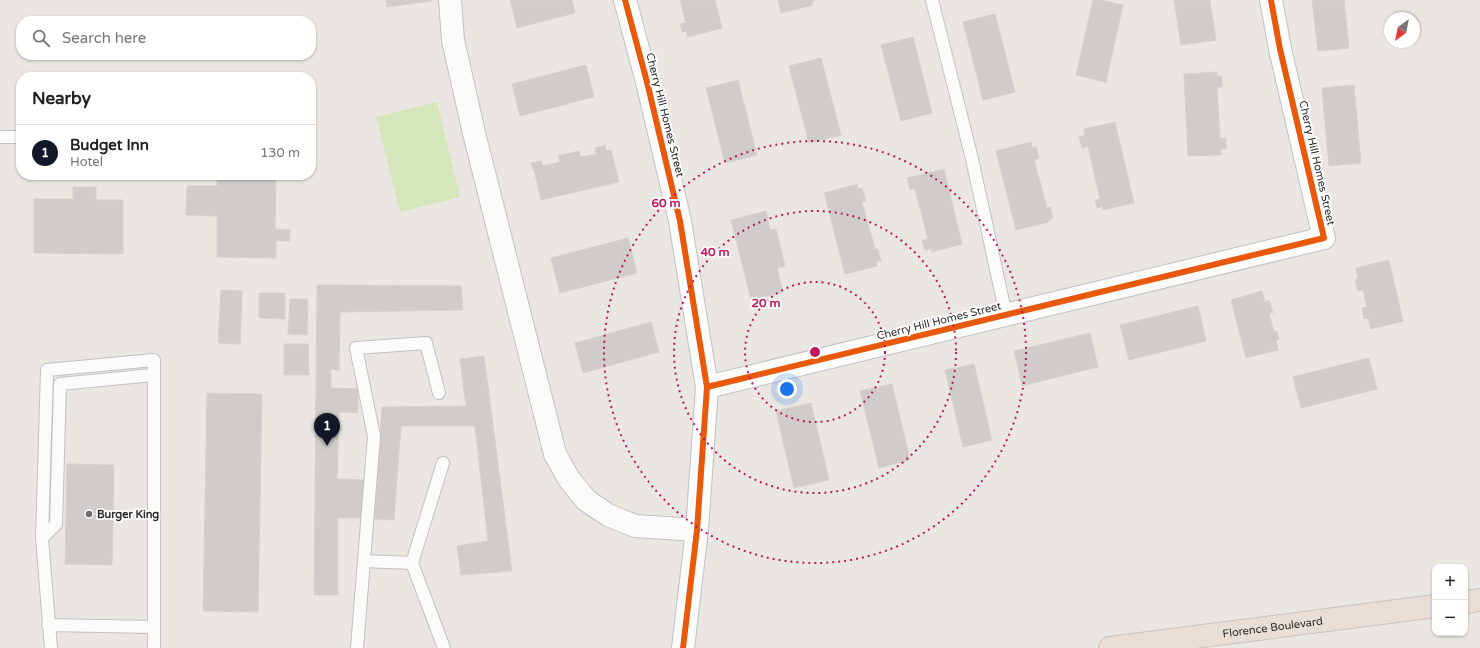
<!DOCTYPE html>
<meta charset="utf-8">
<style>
:root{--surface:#fff;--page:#f2f2f2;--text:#222;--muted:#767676;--line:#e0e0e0;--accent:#111827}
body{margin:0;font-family:"Varela Round",sans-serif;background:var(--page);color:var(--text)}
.controls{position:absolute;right:12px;bottom:12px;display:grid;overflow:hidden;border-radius:8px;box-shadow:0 1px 3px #0004}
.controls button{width:36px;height:36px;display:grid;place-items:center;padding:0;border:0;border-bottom:1px solid var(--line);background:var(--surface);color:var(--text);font:20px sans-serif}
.compass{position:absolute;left:1384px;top:12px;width:36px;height:36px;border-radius:50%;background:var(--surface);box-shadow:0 1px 3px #0004;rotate:212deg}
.you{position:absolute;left:787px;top:389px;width:14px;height:14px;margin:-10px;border:3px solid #fff;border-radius:50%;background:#1a73e8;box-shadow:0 0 0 6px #1a73e833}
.badge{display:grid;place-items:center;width:26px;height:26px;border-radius:50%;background:var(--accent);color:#fff;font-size:13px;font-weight:700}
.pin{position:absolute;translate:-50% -33px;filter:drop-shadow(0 1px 2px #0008)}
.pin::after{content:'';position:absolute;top:21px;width:14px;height:12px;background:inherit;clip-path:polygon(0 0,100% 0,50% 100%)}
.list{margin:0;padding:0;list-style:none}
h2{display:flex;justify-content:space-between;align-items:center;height:52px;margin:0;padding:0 16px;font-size:17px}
h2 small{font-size:13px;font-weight:400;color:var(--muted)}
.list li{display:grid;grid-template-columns:26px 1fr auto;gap:12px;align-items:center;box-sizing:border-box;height:56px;padding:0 16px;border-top:1px solid var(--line)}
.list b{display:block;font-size:15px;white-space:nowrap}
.list p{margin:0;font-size:13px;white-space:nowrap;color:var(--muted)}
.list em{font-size:13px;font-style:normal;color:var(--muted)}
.icon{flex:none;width:22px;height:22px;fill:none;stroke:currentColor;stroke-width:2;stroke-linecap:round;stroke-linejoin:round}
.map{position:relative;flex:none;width:1480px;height:648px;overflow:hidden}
.search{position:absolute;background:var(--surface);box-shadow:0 1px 3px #0004;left:16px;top:16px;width:300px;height:44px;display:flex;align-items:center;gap:10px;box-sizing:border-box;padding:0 14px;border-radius:16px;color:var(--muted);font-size:15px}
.panel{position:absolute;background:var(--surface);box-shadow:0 1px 3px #0004;left:16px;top:72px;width:300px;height:108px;border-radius:16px}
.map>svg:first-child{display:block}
.pitch{fill:#d5e6bb}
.building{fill:#cfccc9;stroke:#d5d2ce}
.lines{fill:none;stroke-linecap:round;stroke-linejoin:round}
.lane-casing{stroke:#c3c2c2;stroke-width:14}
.street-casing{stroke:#c3c2c2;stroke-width:24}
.highway-casing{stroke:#c6c4c2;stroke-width:24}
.lane{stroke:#fcfbfb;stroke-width:12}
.street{stroke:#fcfbfb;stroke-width:22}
.highway{stroke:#e8ded5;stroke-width:22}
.cycleway-casing{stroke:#fff;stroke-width:8}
.cycleway{stroke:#e8590c;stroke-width:6}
.ring{fill:none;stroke:#c2185b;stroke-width:2;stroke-dasharray:2 4}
.poi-dot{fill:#6e6d6c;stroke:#fff;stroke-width:1.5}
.labels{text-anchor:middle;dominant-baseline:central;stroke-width:3.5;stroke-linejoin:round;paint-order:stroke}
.street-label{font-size:11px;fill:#2c2c2c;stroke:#fff}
.poi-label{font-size:11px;font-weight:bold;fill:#2c2c2c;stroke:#fff;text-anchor:start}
.centre{fill:#c2185b;stroke:#fff;stroke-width:2}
.ring-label{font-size:12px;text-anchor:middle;font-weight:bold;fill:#c2185b;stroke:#fff;stroke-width:3.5;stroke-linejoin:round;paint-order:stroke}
</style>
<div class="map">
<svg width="1480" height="648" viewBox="0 0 1480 648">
<rect width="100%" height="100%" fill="#eae6e2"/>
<polygon class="pitch" points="437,102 460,197 400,212 376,117"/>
<g class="building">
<polygon points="386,0 431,0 431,1 387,7"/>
<polygon points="510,0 572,0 575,13 517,28"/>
<polygon points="680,0 715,0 722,28 688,37 686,31 682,32 680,24 686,23"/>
<polygon points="778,0 815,0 812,1 813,5 781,13"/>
<polygon points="1093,0 1101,0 1123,5 1106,82 1076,75"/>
<polygon points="1174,0 1210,0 1216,40 1181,45"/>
<polygon points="1312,0 1344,0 1349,48 1318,51"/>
<polygon points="995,14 1015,92 983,100 963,22"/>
<polygon points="913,37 932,113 901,121 881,45"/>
<polygon points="821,58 841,135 809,143 789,66"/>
<polygon points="586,65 594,97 520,116 512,84"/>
<polygon points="1217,72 1217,76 1222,76 1222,87 1217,87 1220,138 1226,138 1226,149 1221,149 1222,155 1188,156 1184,74"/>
<polygon points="738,80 757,155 725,163 706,88"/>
<polygon points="1354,85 1361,163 1329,166 1322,88"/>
<polygon points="1115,122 1134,203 1103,210 1102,206 1097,208 1095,200 1100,199 1088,146 1082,148 1079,137 1085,135 1084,129"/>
<polygon points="1031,142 1032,148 1036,146 1039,158 1034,160 1047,208 1050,207 1053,218 1049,220 1049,222 1016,230 996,151"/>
<polygon points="605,145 607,151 611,150 619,182 541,200 534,169 533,170 531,163 541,161 543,166 560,162 558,156 579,151 580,157 596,154 595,148"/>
<polygon points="944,169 962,244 932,252 931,249 925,250 922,241 928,239 915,189 910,190 907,178"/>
<polygon points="217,175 276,175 275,229 290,230 290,241 276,241 276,258 217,257 217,216 186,215 187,186 217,186"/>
<polygon points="857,184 858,189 862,188 866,201 862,202 875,249 878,249 881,261 876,262 877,266 845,274 824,193"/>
<polygon points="73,187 96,187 96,200 123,200 123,254 34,253 34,199 73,199"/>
<polygon points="766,211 770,230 776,229 785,266 777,268 783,292 751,300 731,220"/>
<polygon points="628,238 637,273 560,293 551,258"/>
<polygon points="1389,260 1403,321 1371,329 1368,318 1364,319 1362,308 1367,307 1363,290 1358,291 1355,280 1358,279 1356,268"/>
<polygon points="317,285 461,286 463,310 340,312 339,370 331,369 331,388 358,389 358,413 339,412 337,479 364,480 364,518 338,518 338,595 314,595"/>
<polygon points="221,290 242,291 240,344 218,343"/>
<polygon points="1262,291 1265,302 1269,300 1273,313 1269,313 1274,332 1277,331 1279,339 1276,340 1278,350 1246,358 1231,300"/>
<polygon points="259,293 285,293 285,319 259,318"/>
<polygon points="290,299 308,299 307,335 288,334"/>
<polygon points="1198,306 1206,341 1129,360 1120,325"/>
<polygon points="651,322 659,352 583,373 575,343"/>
<polygon points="1090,333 1098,367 1022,386 1014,351"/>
<polygon points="284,344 308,344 309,375 284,375"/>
<polygon points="484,356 512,571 461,575 457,546 488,541 475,426 401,426 394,520 375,519 382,407 466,406 460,359"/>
<polygon points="1369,358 1377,389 1301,408 1293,377"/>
<polygon points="974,364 992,440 963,447 945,370"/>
<polygon points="892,384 910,460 879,468 860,391"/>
<polygon points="207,393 262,394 258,612 203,611"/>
<polygon points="811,403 829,480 794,488 776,411"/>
<polygon points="67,464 114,465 112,565 65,564"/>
</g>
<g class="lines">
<defs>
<g id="lane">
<polyline points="932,0 972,159 1006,315"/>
<polyline points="0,137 21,137"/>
<polyline points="42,538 56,524 60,384 153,375"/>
<polyline points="364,561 412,563 443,463"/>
<polyline points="412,563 444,648"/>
<polyline points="48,625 154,627"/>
<polyline points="51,648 42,538 47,370 154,360 154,648"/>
<polyline points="357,648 374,436 356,348 426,343 439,393"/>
</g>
<g id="street">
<polyline points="450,0 453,40 474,133 555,454 569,479 586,500 608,515 635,526 697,530"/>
<polyline points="625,0 647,82 680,221 707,387 697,530 683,648"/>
<polyline points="707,387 1324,238 1280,49 1271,0"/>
</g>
<g id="highway">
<polyline points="1465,602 1480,600"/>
<path id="s1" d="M1110,648L1435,606"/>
</g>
</defs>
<use href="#lane" class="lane-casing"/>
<use href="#street" class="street-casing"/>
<use href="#highway" class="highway-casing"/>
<use href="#lane" class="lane"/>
<use href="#street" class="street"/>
<use href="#highway" class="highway"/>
<defs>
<g id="cycleway">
<polyline points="625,0 647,82 680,221 707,387 697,530 683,648"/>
<polyline points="707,387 1324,238 1280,49 1271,0"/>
</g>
</defs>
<use href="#cycleway" class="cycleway-casing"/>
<use href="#cycleway" class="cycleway"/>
</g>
<g class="ring">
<circle cx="815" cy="352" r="70"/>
<circle cx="815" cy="352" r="141"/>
<circle cx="815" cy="352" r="211"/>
</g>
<circle class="poi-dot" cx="89" cy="514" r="4"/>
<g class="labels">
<g class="street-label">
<text transform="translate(665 115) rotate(76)">Cherry Hill Homes Street</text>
<text transform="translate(1317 163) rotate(77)">Cherry Hill Homes Street</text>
<text transform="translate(939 321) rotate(-14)">Cherry Hill Homes Street</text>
<text stroke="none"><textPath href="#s1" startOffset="164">Florence Boulevard</textPath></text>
</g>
<g class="poi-label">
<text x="97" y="514">Burger King</text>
</g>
</g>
<circle cx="815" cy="352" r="6" class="centre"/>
<g class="ring-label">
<text x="666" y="207">60 m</text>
<text x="715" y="256">40 m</text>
<text x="766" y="307">20 m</text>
</g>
</svg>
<div class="controls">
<button>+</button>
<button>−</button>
</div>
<svg class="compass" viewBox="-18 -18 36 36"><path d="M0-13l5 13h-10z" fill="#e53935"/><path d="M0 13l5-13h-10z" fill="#767676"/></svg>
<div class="you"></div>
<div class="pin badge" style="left:327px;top:446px">1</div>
<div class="search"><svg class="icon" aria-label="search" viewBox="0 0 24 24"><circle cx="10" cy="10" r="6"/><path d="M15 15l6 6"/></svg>Search here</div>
<section class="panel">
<h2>Nearby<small></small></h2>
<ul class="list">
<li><span class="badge">1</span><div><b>Budget Inn</b><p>Hotel</p></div><em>130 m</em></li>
</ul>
</section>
</div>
